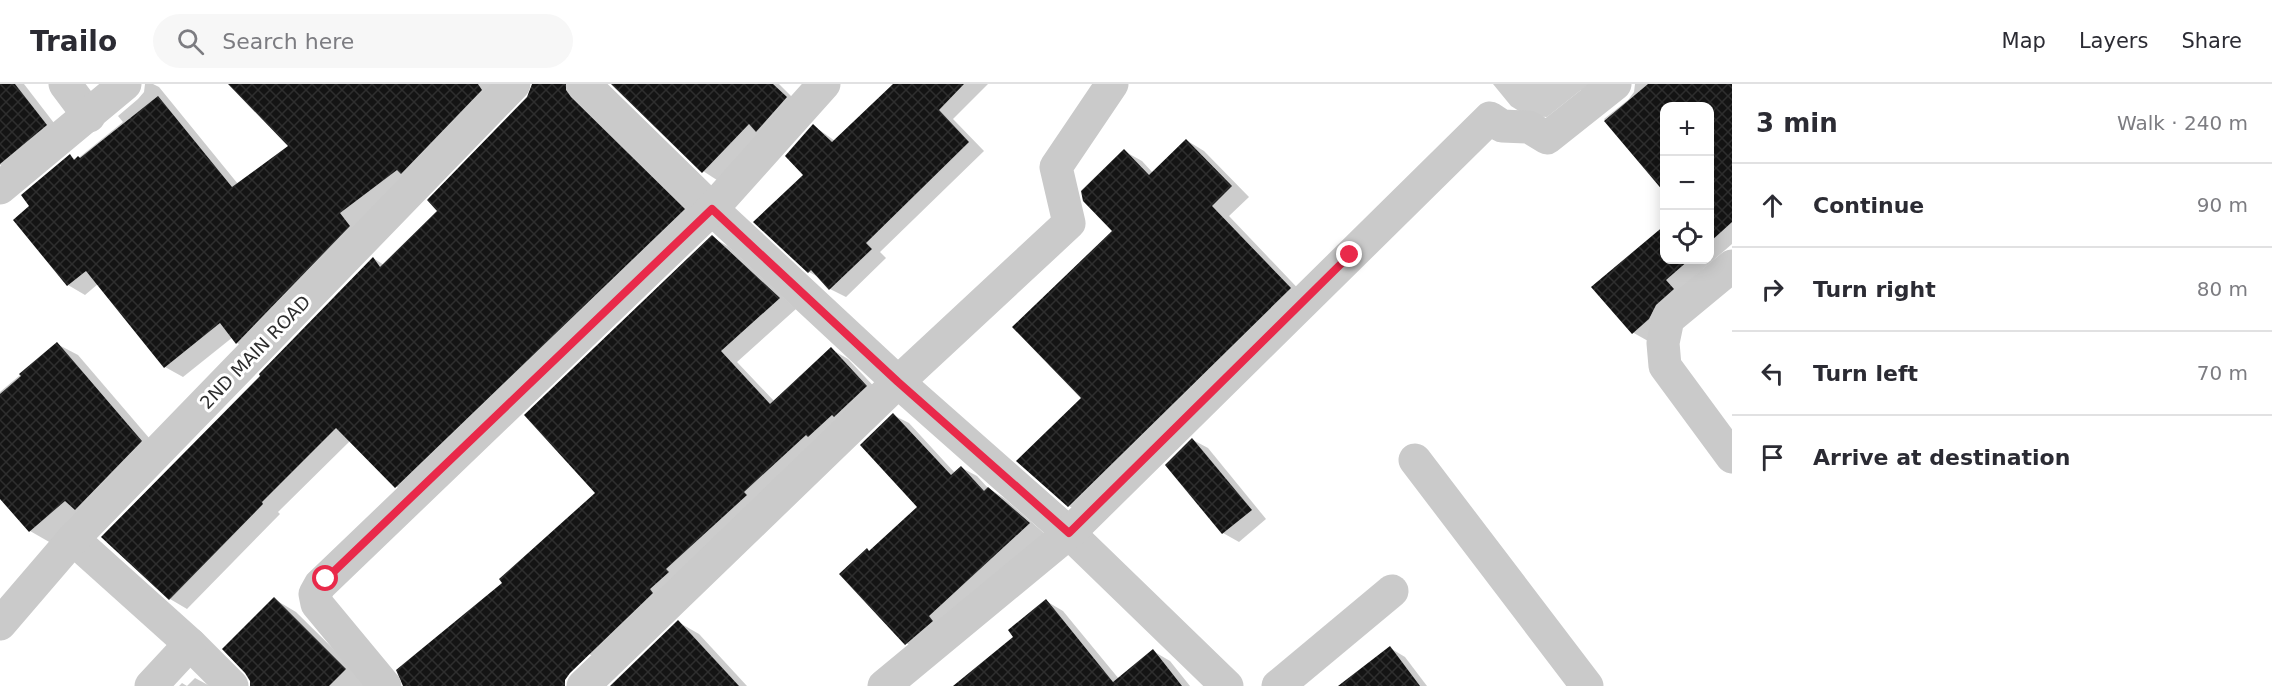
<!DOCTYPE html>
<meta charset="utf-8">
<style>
:root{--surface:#fff;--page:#f7f7f7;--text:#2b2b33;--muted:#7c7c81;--line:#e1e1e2}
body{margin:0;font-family:"DejaVu Sans",sans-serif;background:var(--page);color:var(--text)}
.controls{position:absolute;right:18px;top:18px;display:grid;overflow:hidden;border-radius:12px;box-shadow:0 3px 15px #0003}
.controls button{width:54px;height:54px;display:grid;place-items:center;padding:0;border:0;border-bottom:2px solid var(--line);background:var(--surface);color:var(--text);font:30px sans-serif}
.stop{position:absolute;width:18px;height:18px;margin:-14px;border:4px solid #e9294a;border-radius:50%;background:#fff}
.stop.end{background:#e9294a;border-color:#fff;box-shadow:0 2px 6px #0008}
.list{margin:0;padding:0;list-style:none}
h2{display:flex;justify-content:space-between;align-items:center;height:78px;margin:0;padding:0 24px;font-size:26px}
h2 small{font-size:20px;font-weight:400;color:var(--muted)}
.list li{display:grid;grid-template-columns:39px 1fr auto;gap:18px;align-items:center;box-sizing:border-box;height:84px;padding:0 24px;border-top:2px solid var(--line)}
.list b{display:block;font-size:22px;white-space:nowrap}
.list em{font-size:20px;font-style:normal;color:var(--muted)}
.icon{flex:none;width:33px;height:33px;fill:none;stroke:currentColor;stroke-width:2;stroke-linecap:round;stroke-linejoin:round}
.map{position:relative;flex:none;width:1732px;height:602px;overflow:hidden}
header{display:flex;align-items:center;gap:36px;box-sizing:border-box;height:84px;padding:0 30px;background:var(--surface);border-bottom:2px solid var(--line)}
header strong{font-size:28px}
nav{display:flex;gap:33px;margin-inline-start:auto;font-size:21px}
.search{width:420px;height:54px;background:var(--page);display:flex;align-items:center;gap:15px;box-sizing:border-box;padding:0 21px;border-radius:33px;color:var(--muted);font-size:22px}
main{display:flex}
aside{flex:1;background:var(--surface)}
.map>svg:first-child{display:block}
.shadow{fill:#0003}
.building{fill:url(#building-cross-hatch)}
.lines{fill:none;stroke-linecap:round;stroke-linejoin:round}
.street{stroke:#cacaca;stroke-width:33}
.route{stroke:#e9294a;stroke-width:8}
.labels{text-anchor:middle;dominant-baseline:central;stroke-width:6;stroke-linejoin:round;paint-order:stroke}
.street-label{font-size:18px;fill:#2d2d2d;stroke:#fff}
</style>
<header>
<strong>Trailo</strong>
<div class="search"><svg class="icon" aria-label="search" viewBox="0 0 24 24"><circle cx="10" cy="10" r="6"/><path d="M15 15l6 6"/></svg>Search here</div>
<nav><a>Map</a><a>Layers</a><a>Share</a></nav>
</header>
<main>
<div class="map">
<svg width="1732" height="602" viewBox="0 0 1732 602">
<defs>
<pattern id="building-cross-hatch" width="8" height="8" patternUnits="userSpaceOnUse" patternTransform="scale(1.5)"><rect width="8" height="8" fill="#141414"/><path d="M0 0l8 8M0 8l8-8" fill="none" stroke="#2e2e2e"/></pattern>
</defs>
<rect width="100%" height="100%" fill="#fff"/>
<g class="shadow">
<polygon points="0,0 24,0 64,52 17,91 0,81"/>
<polygon points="145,0 153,0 159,3 238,100 290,62 231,0 515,0 254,269 237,259 233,253 183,293 165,283 98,200 85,211 68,201 31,123 70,72 76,76 123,38 118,32 138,15 144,8"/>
<polygon points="534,0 587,0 702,136 413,412 395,402 350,357 278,428 280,430 187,525 170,515 262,292 373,174 384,181 439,127 529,14"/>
<polygon points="613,0 779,0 803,24 720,98 703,87"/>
<polygon points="895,0 988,0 953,35 984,67 880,168 886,174 846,213 830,205 820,194 809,188 805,91 814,42 835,57"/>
<polygon points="1493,0 1611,0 1594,13 1581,6 1547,33 1527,32 1511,22"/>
<polygon points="1635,0 1732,0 1732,160 1680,205 1648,257 1632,248 1664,176 1710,176 1710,22 1664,22 1664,107 1604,35 1628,16 1634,8"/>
<polygon points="1186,56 1204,67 1249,113 1229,132 1308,215 1087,432 1069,422 1018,377 1083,314 1114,148 1124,67 1142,77 1153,89"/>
<polygon points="712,153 729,163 796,225 737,278 774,317 831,265 848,275 883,312 606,579 589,570 598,410"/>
<polygon points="57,260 78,271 162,369 51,459 30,447 0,412 0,308"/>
<polygon points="893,331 909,339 955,389 962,384 977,392 988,404 1004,414 1044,449 921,568 906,559 867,466 870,468 919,423"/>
<polygon points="1193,356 1208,364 1266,435 1239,458 1223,449 1167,381"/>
<polygon points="274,515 296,528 371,602 251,602"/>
<polygon points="1046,517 1063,527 1119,595 1153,567 1170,577 1190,602 972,602"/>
<polygon points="678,538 699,550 747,602 619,602"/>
<polygon points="1390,564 1405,573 1427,602 1340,602"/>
<polygon points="195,594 210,602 179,602 182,599 187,602"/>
</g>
<g class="building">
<polygon points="0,0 15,0 47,41 0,80"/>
<polygon points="228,0 478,0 482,6 401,90 397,86 340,129 350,142 236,260 220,239 164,284 86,187 67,202 13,136 29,122 21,111 70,70 74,76 78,72 80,74 158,12 232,103 288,62"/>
<polygon points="532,0 566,0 566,6 571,13 685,125 395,404 336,344 262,418 263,420 169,516 101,453 260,292 259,290 373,173 380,183 437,127 427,116 527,13"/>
<polygon points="611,0 773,0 787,13 756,48 749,40 702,89"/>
<polygon points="893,0 964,0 939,26 969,58 866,159 872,165 829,206 811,186 808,189 753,138 803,91 785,72 813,40 832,58"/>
<polygon points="1648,0 1732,0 1732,138 1710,158 1710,22 1665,22 1665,113 1662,110 1664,108 1604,37"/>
<polygon points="1186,55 1232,102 1212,122 1291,204 1068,423 1016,377 1081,314 1012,243 1112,147 1083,117 1081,107 1124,65 1149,91"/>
<polygon points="1665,141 1665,176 1689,176 1666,196 1674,205 1656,221 1649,235 1632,250 1591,203"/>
<polygon points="712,151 780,214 721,267 770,320 831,263 867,302 834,333 832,331 808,353 806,351 744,408 747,411 666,485 669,488 650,505 653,509 570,589 565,596 565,602 403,602 396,586 502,499 499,495 595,409 524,331"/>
<polygon points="57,258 142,357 75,426 65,417 29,448 0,415 0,310 21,292 19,290"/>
<polygon points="893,329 951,391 961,382 984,407 988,403 1030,439 929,532 933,537 905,561 839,490 867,464 869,467 917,423 860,361"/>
<polygon points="1192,354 1252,426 1222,450 1165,381"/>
<polygon points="274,513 346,585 329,602 250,602 250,597 245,589 222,565"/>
<polygon points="1046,515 1113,598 1153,565 1182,602 953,602 1013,553 1008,546"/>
<polygon points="678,536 739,602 610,602"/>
<polygon points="1390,562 1420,602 1338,602"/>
</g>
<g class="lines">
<g class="street">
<polyline points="65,0 89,32"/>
<polyline points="584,0 712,125 898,298 1069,449 1227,602"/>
<polyline points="0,104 125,0"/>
<polyline points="1732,182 1668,235 1663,259 1665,282 1732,373"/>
<polyline points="1415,376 1587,602"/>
<polyline points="73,455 190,560 232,602"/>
<polyline points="0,540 73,455 514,0"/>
<polyline points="151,602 190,560"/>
<polyline points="385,602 317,520 315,510 320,501 712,125 824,0"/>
<polyline points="583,602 898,298 1069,139 1056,83 1112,0"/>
<polyline points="884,602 1069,449 1490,34 1502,42 1529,43 1547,54 1615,0"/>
<polyline points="1278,602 1392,507"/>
</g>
</g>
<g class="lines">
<polyline class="route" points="326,495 712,125 898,298 1069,449 1350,171"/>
</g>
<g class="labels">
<g class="street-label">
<text transform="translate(255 268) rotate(-46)">2ND MAIN ROAD</text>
</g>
</g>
</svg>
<div class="controls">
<button>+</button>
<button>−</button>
<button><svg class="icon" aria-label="locate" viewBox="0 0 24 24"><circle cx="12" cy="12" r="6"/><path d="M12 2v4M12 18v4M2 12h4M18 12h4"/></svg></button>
</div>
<div class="stop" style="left:326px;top:495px"></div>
<div class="stop end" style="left:1350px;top:171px"></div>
</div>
<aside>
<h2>3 min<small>Walk · 240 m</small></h2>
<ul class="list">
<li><svg class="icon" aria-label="ahead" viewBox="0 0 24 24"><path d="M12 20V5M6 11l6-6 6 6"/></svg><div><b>Continue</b></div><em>90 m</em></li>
<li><svg class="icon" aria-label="right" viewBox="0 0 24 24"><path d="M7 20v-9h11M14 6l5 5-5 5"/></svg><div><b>Turn right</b></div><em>80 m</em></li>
<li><svg class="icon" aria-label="left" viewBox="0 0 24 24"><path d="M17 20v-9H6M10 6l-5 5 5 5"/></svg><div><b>Turn left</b></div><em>70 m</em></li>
<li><svg class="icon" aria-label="arrive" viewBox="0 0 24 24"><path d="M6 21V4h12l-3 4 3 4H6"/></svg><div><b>Arrive at destination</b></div></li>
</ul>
</aside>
</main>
